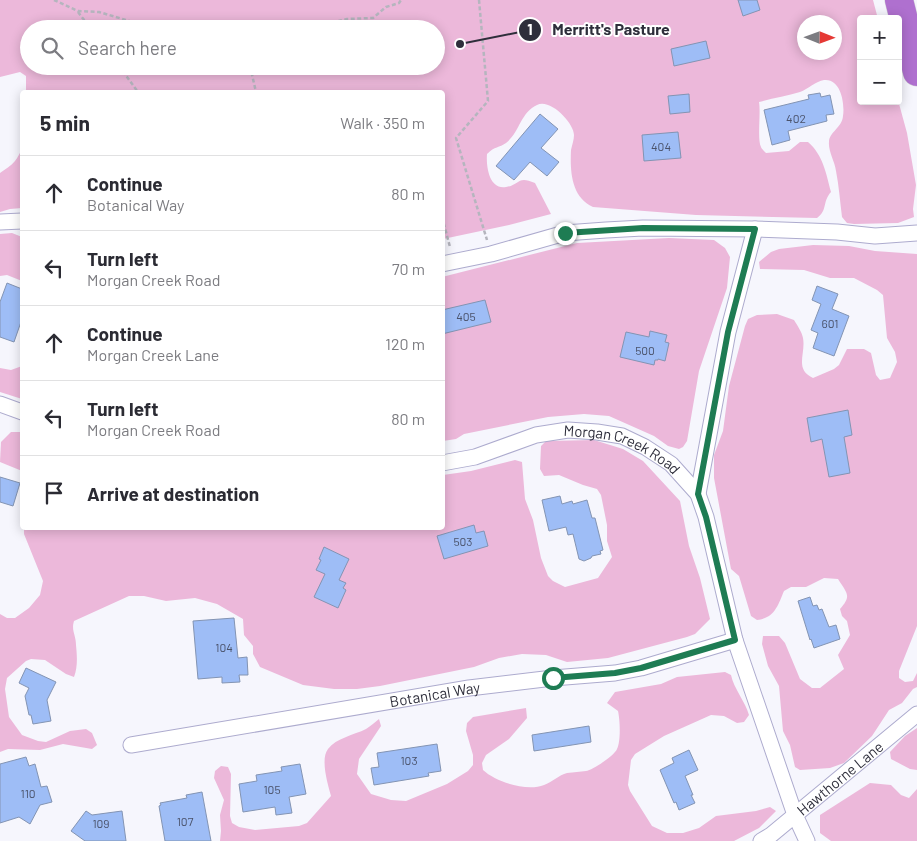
<!DOCTYPE html>
<meta charset="utf-8">
<style>
:root{--surface:#fff;--page:#f7f7f7;--text:#2b2b33;--muted:#7c7c81;--line:#e1e1e2}
body{margin:0;font-family:Barlow,sans-serif;background:var(--page);color:var(--text)}
.controls{position:absolute;right:15px;top:15px;display:grid;overflow:hidden;border-radius:5px;box-shadow:0 2px 12px #0003}
.controls button{width:45px;height:45px;display:grid;place-items:center;padding:0;border:0;border-bottom:1px solid var(--line);background:var(--surface);color:var(--text);font:25px sans-serif}
.compass{position:absolute;left:797px;top:15px;width:45px;height:45px;border-radius:50%;background:var(--surface);box-shadow:0 2px 12px #0003;rotate:91deg}
.stop{position:absolute;width:15px;height:15px;margin:-11px;border:4px solid #1e7c53;border-radius:50%;background:#fff}
.stop.end{background:#1e7c53;border-color:#fff;box-shadow:0 1px 5px #0008}
.list{margin:0;padding:0;list-style:none}
h2{display:flex;justify-content:space-between;align-items:center;height:65px;margin:0;padding:0 20px;font-size:21px}
h2 small{font-size:16px;font-weight:400;color:var(--muted)}
.list li{display:grid;grid-template-columns:32px 1fr auto;gap:15px;align-items:center;box-sizing:border-box;height:75px;padding:0 20px;border-top:1px solid var(--line)}
.list b{display:block;font-size:19px;white-space:nowrap}
.list p{margin:0;font-size:16px;white-space:nowrap;color:var(--muted)}
.list em{font-size:16px;font-style:normal;color:var(--muted)}
.icon{flex:none;width:28px;height:28px;fill:none;stroke:currentColor;stroke-width:2;stroke-linecap:round;stroke-linejoin:round}
.map{position:relative;flex:none;width:917px;height:841px;overflow:hidden}
.search{position:absolute;background:var(--surface);box-shadow:0 2px 12px #0003;left:20px;top:20px;width:425px;height:55px;display:flex;align-items:center;gap:12px;box-sizing:border-box;padding:0 18px;border-radius:28px;color:var(--muted);font-size:19px}
.panel{position:absolute;background:var(--surface);box-shadow:0 2px 12px #0003;left:20px;top:90px;width:425px;height:440px;border-radius:5px}
.map>svg:first-child{display:block}
.green{fill:#ecb8da;fill-rule:evenodd}
.building{fill:#9ebdf6;stroke:#8394b3}
.lines{fill:none;stroke-linecap:round;stroke-linejoin:round}
.street-casing{stroke:#adabce;stroke-width:17}
.highway-casing{stroke:#d1d1d4;stroke-width:29}
.path{stroke:#b5b5be;stroke-width:2.5;stroke-dasharray:4 2.5;stroke-linecap:butt}
.street{stroke:#fff;stroke-width:15}
.highway{stroke:#af70cf;stroke-width:28}
.route{stroke:#1e7c53;stroke-width:6}
.labels{text-anchor:middle;dominant-baseline:central;stroke-width:4;stroke-linejoin:round;paint-order:stroke}
.number-label{font-size:12px;fill:#4a526a}
.street-label{font-size:15px;fill:#2e2e3b;stroke:#fff}
.leader{fill:none;stroke:#2e2e3b;stroke-width:2}
.callout-dot{fill:#2e2e3b;stroke:#fff;stroke-width:2}
.mark-label{font-size:15px;text-anchor:middle;font-weight:bold;fill:#fff}
.callout-label{font-size:16px;text-anchor:middle;font-weight:bold;fill:#2e2e3b;stroke:#fff;stroke-width:4;stroke-linejoin:round;paint-order:stroke}
</style>
<div class="map">
<svg width="917" height="841" viewBox="0 0 917 841">
<rect width="100%" height="100%" fill="#f6f6fd"/>
<g class="green">
<path d="M0,0H873L878,19H861V101H898V100L907,133L916,185L913,209L914,217L898,223L854,224L847,223L842,217C840,202 839,186 836,171C835,162 828,151 829,142C829,132 842,128 843,116C845,104 841,78 824,80C816,81 808,89 800,92C787,96 773,98 759,102C761,113 757,139 761,147C761,148 765,152 766,153L789,151L800,142H808C823,155 826,173 831,192C822,202 828,210 817,218L696,215L593,207C571,197 570,171 571,150C572,145 574,140 574,135C574,123 550,98 537,105C520,113 520,132 506,143C499,148 495,146 487,154C486,166 489,190 506,187C520,185 517,175 535,183L551,214L509,225L443,239L442,92H26V76L20,72L0,77ZM804,22H834V52H804ZM29,29H436V66H29Z"/>
<path d="M22,150V208L10,209L0,212V173C5,169 11,166 15,161C18,157 19,154 22,150Z"/>
<polygon points="12,233 22,237 22,281 7,275 0,276 0,234"/>
<polygon points="669,238 714,240 725,248 730,257 727,288 699,371 687,441 683,447 679,449 668,446 654,436 609,416 584,414 548,417 464,434 456,439 443,441 442,277 577,243"/>
<path d="M813,245L849,246L875,251L917,254V626L899,671V678L905,682L913,681L917,673V687L913,689L902,703L889,710L872,736L844,763L830,768L800,770L795,767L790,745L783,731L779,686L768,666L762,644L763,636H779L785,643L800,679L812,688H820L844,669L838,655L850,635L847,621L842,616L840,609C852,596 847,593 838,579L824,578L806,587H791L784,591C778,605 775,618 757,620L751,616L739,576L731,569L714,478V455L723,431L729,386L745,326L748,319L757,315L777,314L794,320C797,325 802,332 803,338C806,354 794,369 813,378L834,369L839,365L847,349H864L871,353L876,375L880,380L890,378L897,362L895,352L887,338L883,295L877,290L854,278H830L804,270L760,269L759,262L771,252L779,249Z"/>
<polygon points="22,366 22,399 0,392 0,368 11,370"/>
<polygon points="11,432 22,432 22,471 0,462 1,442"/>
<path d="M594,440L623,449L643,461L680,501L689,546L700,578L710,619L695,634L687,637L608,658L567,662L546,655L522,654L499,658L474,667L380,686L357,689H334L303,685L260,667L253,654V646L244,635L243,619L217,604L195,598L166,601L144,596H129L74,621C71,631 76,635 76,645C77,655 78,667 74,677L66,674L45,660L31,659L26,661L7,678L5,689L9,717L22,735L38,741L46,742L70,731L86,729L92,733L97,745L92,749L63,744L40,750L8,749L0,752V614L7,618H15L29,608L40,595L43,581L24,534V528H442L443,475L471,471L515,460L522,462L525,499L533,520L541,558L548,576L553,581L565,587L598,578L612,557L607,541V525L601,495L597,489L583,485L559,475L544,476L540,469L541,446L546,441Z"/>
<path d="M725,672L731,675C734,689 745,701 749,715L744,722L737,723L724,716L711,715L664,736L635,754L631,760L628,785L630,791L652,826L667,833H683L699,828L716,816L756,811L770,807L776,811L759,828L734,841H220L221,831L220,815L224,800L214,778L215,771L221,766L228,767L231,774L230,816L232,823L239,827L255,830L299,826L307,823L331,796C328,785 320,759 328,749C336,738 354,735 366,729C371,726 375,722 379,719L381,726L359,759L357,774L371,794L391,800L406,801L447,784L468,771L473,765V755L466,731L467,723L473,717L526,708L527,718L509,739L486,755L482,763L483,770C496,782 527,792 544,785C552,782 559,775 567,773C574,772 580,772 586,771C593,770 615,755 617,749C621,741 620,720 618,711L607,703L615,692L661,684L677,677Z"/>
<polygon points="917,728 917,770 910,769 891,759 890,752 905,736"/>
<polygon points="870,783 891,785 901,795 909,798 917,789 917,841 831,841 820,833 820,815"/>
</g>
<g class="building">
<polygon points="738,0 757,0 760,10 743,16"/>
<polygon points="706,41 710,58 674,66 671,49"/>
<polygon points="820,93 821,97 830,95 834,114 826,115 827,121 788,131 790,140 772,145 764,110 809,99 808,95"/>
<polygon points="689,94 690,112 670,114 668,96"/>
<polygon points="540,114 558,129 541,148 559,162 547,176 530,162 514,180 496,166"/>
<polygon points="678,132 681,158 644,161 642,135"/>
<polygon points="7,283 22,289 22,319 14,342 0,337 0,302"/>
<polygon points="817,286 838,294 832,309 849,316 834,356 813,348 818,333 811,330 821,304 812,300"/>
<polygon points="485,300 491,322 442,334 442,310"/>
<polygon points="650,331 667,335 665,342 669,343 665,361 658,359 658,360 655,360 654,365 620,357 626,332 649,337"/>
<polygon points="848,410 852,435 844,437 850,473 829,477 822,439 811,442 807,418"/>
<polygon points="0,477 20,483 13,506 0,502"/>
<polygon points="560,496 562,504 572,501 573,504 587,500 592,518 595,518 603,550 600,551 601,554 592,556 591,558 584,561 579,559 573,534 568,535 566,527 549,531 542,500"/>
<polygon points="474,525 476,533 484,531 488,546 444,559 437,536"/>
<polygon points="324,547 349,559 339,580 346,583 343,588 346,590 338,608 314,597 325,574 316,570 321,560 319,559"/>
<polygon points="810,597 813,606 817,605 819,610 822,609 829,627 836,625 840,639 814,648 811,639 810,640 798,601"/>
<polygon points="234,618 238,658 247,657 248,675 239,675 240,682 222,683 222,677 198,679 193,621"/>
<polygon points="26,668 56,682 47,700 51,721 33,724 31,715 29,715 25,696 29,688 19,683"/>
<polygon points="589,726 591,742 534,751 532,735"/>
<polygon points="437,744 441,771 428,773 429,776 374,785 371,768 379,767 377,753"/>
<polygon points="689,750 698,770 685,776 693,795 691,795 695,803 679,810 676,802 674,803 660,770 674,763 672,758"/>
<polygon points="26,757 29,766 35,764 41,787 47,786 52,802 40,805 30,824 19,817 0,823 0,764"/>
<polygon points="300,764 306,794 289,797 292,813 276,815 275,807 243,812 239,784 257,781 256,775 282,771 281,767"/>
<polygon points="202,792 211,841 165,841 159,806 161,805 160,803 187,798 186,795"/>
<polygon points="86,811 92,815 122,811 126,841 85,841 71,831"/>
</g>
<g class="lines">
<defs>
<g id="street">
<polyline points="0,222 22,221"/>
<polyline points="442,264 491,254 565,233 606,230 643,228 755,229 837,232 875,236 917,233"/>
<polyline points="0,404 22,412"/>
<path id="s1" d="M442,463L475,457L536,435L568,430L597,432L622,436L645,447L671,464L698,494L706,517L735,640L795,815L807,841"/>
<polyline points="698,494 728,332 755,229"/>
<path id="s2" d="M131,745L469,688L553,678L615,673L641,668L735,640"/>
<path id="s3" d="M761,841L771,835L917,714"/>
</g>
<polyline id="highway" points="899,0 917,72"/>
</defs>
<use href="#street" class="street-casing"/>
<use href="#highway" class="highway-casing"/>
<g class="path">
<polyline points="54,0 78,11 99,12 156,29"/>
<polyline points="479,0 488,101 456,138 487,240"/>
<polyline points="78,12 91,29"/>
<polyline points="261,29 301,22 326,24 347,19 373,18 386,7 399,3 401,0"/>
<polyline points="119,66 138,92"/>
<polyline points="250,66 256,92"/>
<polyline points="442,217 450,247"/>
</g>
<use href="#street" class="street"/>
<use href="#highway" class="highway"/>
</g>
<g class="lines">
<polyline class="route" points="553,678 615,673 641,668 735,640 706,517 698,494 728,332 755,229 643,228 565,233"/>
</g>
<g class="labels">
<g class="number-label">
<text x="796" y="118">402</text>
<text x="661" y="146">404</text>
<text x="466" y="316">405</text>
<text x="830" y="323">601</text>
<text x="645" y="350">500</text>
<text x="463" y="541">503</text>
<text x="224" y="647">104</text>
<text x="409" y="760">103</text>
<text x="272" y="789">105</text>
<text x="28" y="793">110</text>
<text x="185" y="821">107</text>
<text x="101" y="823">109</text>
</g>
<g class="street-label">
<text stroke="none"><textPath href="#s1" startOffset="189">Morgan Creek Road</textPath></text>
<text stroke="none"><textPath href="#s2" startOffset="308">Botanical Way</textPath></text>
<text stroke="none"><textPath href="#s3" startOffset="101">Hawthorne Lane</textPath></text>
</g>
</g>
<path class="leader" d="M460 44L530 30"/>
<g class="callout-dot">
<circle cx="460" cy="44" r="5"/>
<circle cx="530" cy="30" r="12"/>
</g>
<g class="mark-label">
<text x="530" y="35">1</text>
</g>
<g class="callout-label">
<text x="611" y="35">Merritt's Pasture</text>
</g>
</svg>
<div class="controls">
<button>+</button>
<button>−</button>
</div>
<svg class="compass" viewBox="-18 -18 36 36"><path d="M0-13l5 13h-10z" fill="#e53935"/><path d="M0 13l5-13h-10z" fill="#7c7c81"/></svg>
<div class="stop" style="left:553px;top:678px"></div>
<div class="stop end" style="left:565px;top:233px"></div>
<div class="search"><svg class="icon" aria-label="search" viewBox="0 0 24 24"><circle cx="10" cy="10" r="6"/><path d="M15 15l6 6"/></svg>Search here</div>
<section class="panel">
<h2>5 min<small>Walk · 350 m</small></h2>
<ul class="list">
<li><svg class="icon" aria-label="ahead" viewBox="0 0 24 24"><path d="M12 20V5M6 11l6-6 6 6"/></svg><div><b>Continue</b><p>Botanical Way</p></div><em>80 m</em></li>
<li><svg class="icon" aria-label="left" viewBox="0 0 24 24"><path d="M17 20v-9H6M10 6l-5 5 5 5"/></svg><div><b>Turn left</b><p>Morgan Creek Road</p></div><em>70 m</em></li>
<li><svg class="icon" aria-label="ahead" viewBox="0 0 24 24"><path d="M12 20V5M6 11l6-6 6 6"/></svg><div><b>Continue</b><p>Morgan Creek Lane</p></div><em>120 m</em></li>
<li><svg class="icon" aria-label="left" viewBox="0 0 24 24"><path d="M17 20v-9H6M10 6l-5 5 5 5"/></svg><div><b>Turn left</b><p>Morgan Creek Road</p></div><em>80 m</em></li>
<li><svg class="icon" aria-label="arrive" viewBox="0 0 24 24"><path d="M6 21V4h12l-3 4 3 4H6"/></svg><div><b>Arrive at destination</b></div></li>
</ul>
</section>
</div>
